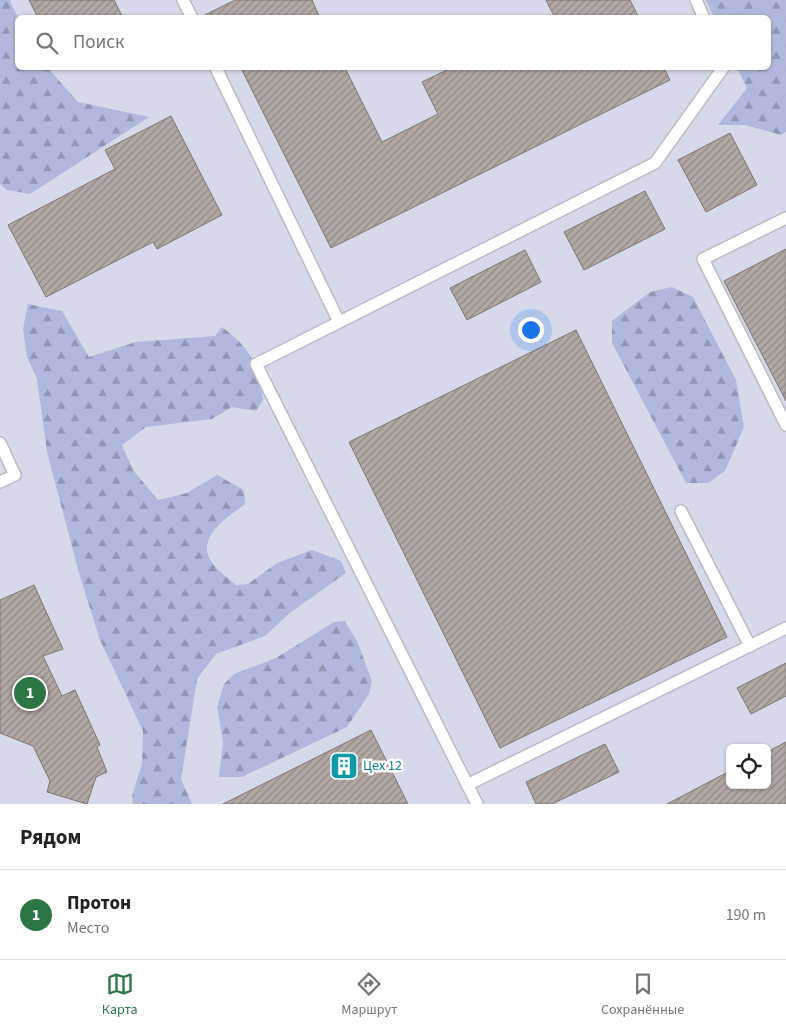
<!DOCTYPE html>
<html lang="ru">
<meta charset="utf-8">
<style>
:root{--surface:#fff;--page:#f6f6f6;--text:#222;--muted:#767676;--line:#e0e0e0;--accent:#2b7644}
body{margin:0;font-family:"Source Sans 3",sans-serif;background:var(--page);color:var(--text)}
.controls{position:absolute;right:15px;bottom:15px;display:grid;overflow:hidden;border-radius:8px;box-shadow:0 1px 4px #0004}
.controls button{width:45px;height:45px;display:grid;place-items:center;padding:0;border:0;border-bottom:1px solid var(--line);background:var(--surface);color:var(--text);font:25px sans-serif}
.you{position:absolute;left:530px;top:329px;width:18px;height:18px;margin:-12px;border:4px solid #fff;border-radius:50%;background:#1a73e8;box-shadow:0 0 0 8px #1a73e833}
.badge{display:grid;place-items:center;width:32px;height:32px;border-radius:50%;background:var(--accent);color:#fff;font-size:16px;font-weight:700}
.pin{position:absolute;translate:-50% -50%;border:2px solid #fff;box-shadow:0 1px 5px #0006}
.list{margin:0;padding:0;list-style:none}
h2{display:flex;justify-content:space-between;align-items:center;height:65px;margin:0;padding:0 20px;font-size:21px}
h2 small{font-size:16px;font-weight:400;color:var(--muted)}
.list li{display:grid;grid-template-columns:32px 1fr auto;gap:15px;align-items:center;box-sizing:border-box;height:90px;padding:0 20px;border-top:1px solid var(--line)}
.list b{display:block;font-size:19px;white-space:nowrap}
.list p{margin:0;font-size:16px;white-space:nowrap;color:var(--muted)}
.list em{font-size:16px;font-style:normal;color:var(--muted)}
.icon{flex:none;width:28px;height:28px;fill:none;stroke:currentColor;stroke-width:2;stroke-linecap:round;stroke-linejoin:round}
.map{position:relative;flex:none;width:786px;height:804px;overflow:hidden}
.search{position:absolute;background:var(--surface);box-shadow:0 1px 4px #0004;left:15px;right:15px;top:15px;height:55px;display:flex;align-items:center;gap:12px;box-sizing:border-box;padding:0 18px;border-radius:8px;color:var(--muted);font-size:19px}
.sheet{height:155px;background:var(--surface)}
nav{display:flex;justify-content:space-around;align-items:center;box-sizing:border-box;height:70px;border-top:1px solid var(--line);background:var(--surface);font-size:14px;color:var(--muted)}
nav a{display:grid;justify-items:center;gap:2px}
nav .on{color:var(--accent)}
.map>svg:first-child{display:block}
.built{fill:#d5d9ea;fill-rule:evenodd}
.forest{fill:url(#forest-firs)}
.building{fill:url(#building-hatch);stroke:#7f7571}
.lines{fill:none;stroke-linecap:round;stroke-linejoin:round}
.lane-casing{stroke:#b9bbc4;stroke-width:14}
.lane{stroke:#fff;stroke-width:11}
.labels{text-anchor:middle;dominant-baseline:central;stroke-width:5;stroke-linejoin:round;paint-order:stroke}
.culture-label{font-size:14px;fill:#0d838f;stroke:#fff;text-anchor:start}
</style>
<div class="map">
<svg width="786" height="804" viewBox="0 0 786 804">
<defs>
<pattern id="forest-firs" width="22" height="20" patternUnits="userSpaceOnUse" patternTransform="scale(1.25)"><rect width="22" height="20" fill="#b0b8dd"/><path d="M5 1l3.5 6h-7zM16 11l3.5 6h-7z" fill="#9096b4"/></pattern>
<pattern id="building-hatch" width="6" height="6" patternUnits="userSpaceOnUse" patternTransform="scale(1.25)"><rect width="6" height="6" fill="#b1a7a3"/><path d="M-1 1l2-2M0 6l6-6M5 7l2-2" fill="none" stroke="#918986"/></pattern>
</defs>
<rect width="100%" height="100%" fill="#e3e5ef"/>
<path class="built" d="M0,0H786V804H0ZM18,18H768V68H18ZM730,748H767V785H730Z"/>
<g class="forest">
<polygon points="0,0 11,0 10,2 18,17 18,68 48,68 78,102 149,117 30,194 7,190 0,184"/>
<polygon points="706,0 786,0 786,132 781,135 745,125 718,125 747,88 737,68 768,68 768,18 714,17"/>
<polygon points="672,287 693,297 736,380 744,427 725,471 708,483 686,483 612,343 612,321 650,292"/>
<path d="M28,304L62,311L89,357L136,342L215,336L222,327C251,349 259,365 263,400L256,411L232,407L212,419L146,427L122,445L133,470L158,500L187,493L217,475L244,490L245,504C228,517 193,538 213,564C219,572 229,578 236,585L248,584L277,563L312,550L341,561L346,573L291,612L265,636L216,654L197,679L181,779L192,804H133L132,796L142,764L143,731L100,640L79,573L47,452L37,379L27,357L23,329Z"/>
<polygon points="345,621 358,643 372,682 369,694 347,727 242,777 219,777 223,742 217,707 224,684 234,674 276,658 334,622"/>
</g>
<g class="building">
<polygon points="29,0 114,0 123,18 38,18"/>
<polygon points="235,0 312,0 320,18 199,18"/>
<polygon points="546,0 630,0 639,18 555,18"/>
<polygon points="241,68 345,68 382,142 438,114 422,82 451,68 664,68 670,80 331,248"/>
<polygon points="171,116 222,215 157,249 153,242 46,297 8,225 115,169 105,150"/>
<polygon points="730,133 757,185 706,212 678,160"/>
<polygon points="645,191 665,229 584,270 564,232"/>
<polygon points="786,249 786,401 724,281"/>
<polygon points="525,250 541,282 467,320 450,288"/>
<polygon points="576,330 727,637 500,748 349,442"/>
<polygon points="34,585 63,649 43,656 62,696 75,690 100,745 97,747 107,772 96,777 87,804 47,792 50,781 33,746 0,733 0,600"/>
<polygon points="786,663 786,696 751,714 737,688"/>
<polygon points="371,730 408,804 223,804"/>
<polygon points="786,742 786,804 667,804 730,771 730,785 767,785 767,752"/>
<polygon points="605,744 619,772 552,804 536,804 526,782"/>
</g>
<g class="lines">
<defs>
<g id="lane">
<polyline points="183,0 192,18"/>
<polyline points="696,0 704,18"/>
<polyline points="216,68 339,322"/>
<polyline points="786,218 703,259 786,425"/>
<polyline points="0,443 15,475 0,482"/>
<polyline points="681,511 750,646"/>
<polyline points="467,785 786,628"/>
<polyline points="477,804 256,364 655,163 723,68"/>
</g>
</defs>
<use href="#lane" class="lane-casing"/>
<use href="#lane" class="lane"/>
</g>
<defs>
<symbol id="building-square" viewBox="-11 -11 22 22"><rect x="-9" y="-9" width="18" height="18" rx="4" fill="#0f9aa8" stroke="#fff"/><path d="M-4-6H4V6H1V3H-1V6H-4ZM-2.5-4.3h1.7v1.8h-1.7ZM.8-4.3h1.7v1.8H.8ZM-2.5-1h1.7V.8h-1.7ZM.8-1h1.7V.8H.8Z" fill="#fff"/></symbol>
</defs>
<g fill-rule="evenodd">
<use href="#building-square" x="328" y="750" width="32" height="32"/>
</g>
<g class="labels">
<g class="culture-label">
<text x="363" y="766">Цех 12</text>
</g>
</g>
</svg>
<div class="controls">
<button><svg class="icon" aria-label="locate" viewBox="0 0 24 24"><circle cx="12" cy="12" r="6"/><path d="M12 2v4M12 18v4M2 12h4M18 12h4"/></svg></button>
</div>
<div class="you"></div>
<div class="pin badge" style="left:30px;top:693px">1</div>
<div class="search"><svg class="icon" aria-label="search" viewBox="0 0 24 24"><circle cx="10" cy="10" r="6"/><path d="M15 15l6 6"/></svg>Поиск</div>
</div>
<section class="sheet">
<h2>Рядом<small></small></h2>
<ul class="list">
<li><span class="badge">1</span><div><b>Протон</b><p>Место</p></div><em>190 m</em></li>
</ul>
</section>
<nav>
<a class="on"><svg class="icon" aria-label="map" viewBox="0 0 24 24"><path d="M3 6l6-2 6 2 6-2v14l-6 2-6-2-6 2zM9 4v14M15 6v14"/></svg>Карта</a>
<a><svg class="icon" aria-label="directions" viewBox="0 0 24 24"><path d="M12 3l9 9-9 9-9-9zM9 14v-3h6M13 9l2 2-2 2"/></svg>Маршрут</a>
<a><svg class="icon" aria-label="saved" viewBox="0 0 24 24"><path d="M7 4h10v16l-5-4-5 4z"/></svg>Сохранённые</a>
</nav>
